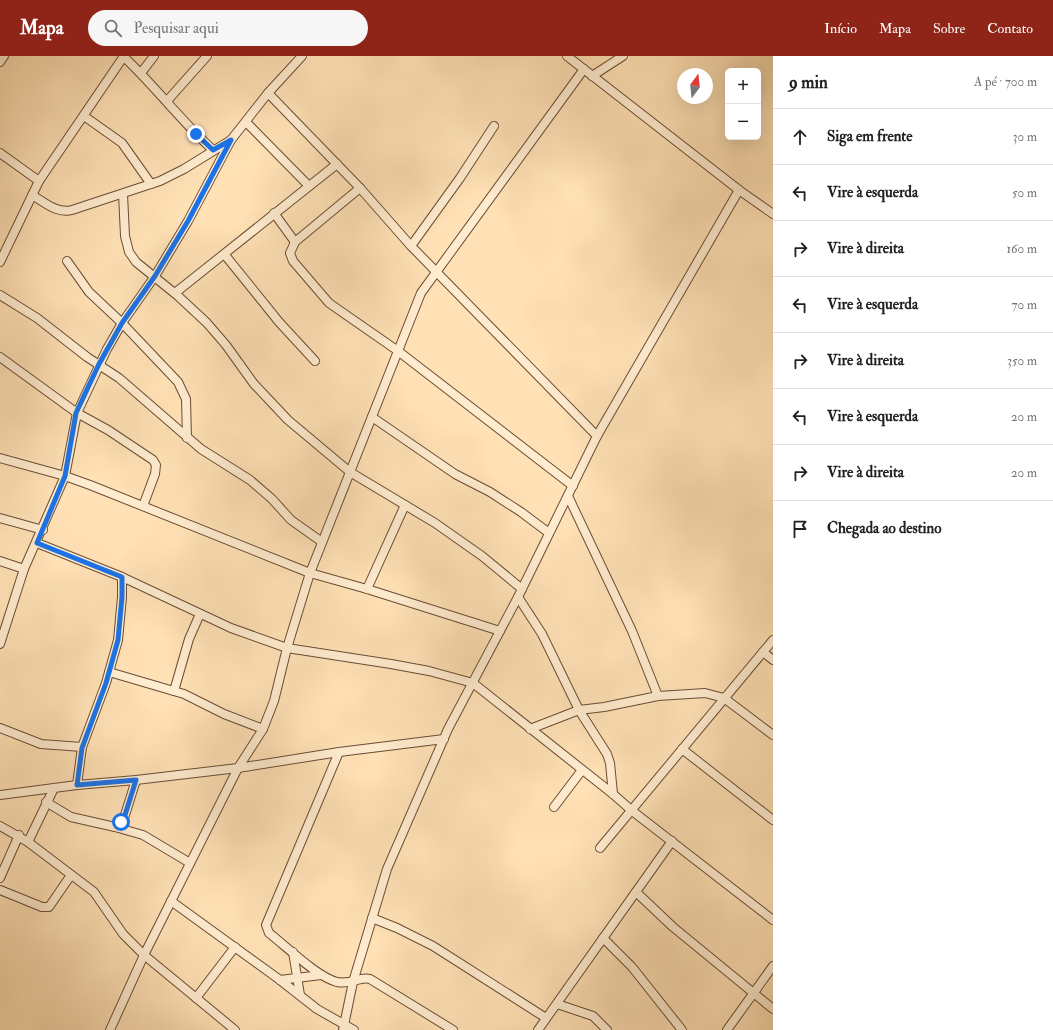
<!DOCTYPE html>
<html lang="pt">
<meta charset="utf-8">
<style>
:root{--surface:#fff;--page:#f6f6f6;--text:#202124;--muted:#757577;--line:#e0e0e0;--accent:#8f2418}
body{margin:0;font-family:"IM FELL Double Pica",serif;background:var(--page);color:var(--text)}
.controls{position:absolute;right:12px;top:12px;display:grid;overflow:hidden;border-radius:6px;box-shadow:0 4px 16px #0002}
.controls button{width:36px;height:36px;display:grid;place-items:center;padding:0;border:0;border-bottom:1px solid var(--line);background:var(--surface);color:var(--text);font:20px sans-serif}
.compass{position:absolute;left:677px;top:12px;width:36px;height:36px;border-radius:50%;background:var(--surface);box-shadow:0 4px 16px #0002;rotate:15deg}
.stop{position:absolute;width:12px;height:12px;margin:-9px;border:3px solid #1a73e8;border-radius:50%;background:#fff}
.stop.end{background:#1a73e8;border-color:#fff;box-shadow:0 1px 4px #0008}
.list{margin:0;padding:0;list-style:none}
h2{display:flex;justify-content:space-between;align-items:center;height:52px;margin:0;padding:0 16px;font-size:17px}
h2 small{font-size:13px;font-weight:400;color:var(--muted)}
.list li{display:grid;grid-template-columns:26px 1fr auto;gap:12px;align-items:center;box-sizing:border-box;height:56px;padding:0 16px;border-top:1px solid var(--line)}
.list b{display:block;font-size:15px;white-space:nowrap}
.list em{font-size:13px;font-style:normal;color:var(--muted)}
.icon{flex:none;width:22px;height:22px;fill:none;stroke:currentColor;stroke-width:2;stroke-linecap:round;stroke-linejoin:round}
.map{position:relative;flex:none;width:773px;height:974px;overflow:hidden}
header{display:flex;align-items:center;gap:24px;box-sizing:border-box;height:56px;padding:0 20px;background:var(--accent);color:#fff}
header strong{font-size:19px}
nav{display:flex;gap:22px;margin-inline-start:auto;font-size:14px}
.search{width:280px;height:36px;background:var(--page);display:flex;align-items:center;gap:10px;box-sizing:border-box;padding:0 14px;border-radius:22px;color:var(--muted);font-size:15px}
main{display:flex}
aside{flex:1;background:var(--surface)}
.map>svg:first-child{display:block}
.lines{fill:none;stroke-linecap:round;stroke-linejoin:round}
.minor-casing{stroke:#6b4c35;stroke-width:10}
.minor{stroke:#ffeccf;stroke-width:8}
.route{stroke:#1a73e8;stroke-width:5}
</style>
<header>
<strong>Mapa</strong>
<div class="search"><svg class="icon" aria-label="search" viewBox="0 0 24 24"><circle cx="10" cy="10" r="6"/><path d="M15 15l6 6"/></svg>Pesquisar aqui</div>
<nav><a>Início</a><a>Mapa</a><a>Sobre</a><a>Contato</a></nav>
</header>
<main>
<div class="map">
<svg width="773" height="974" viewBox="0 0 773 974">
<rect width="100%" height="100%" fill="#ffe1b5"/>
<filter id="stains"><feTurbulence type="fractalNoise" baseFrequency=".005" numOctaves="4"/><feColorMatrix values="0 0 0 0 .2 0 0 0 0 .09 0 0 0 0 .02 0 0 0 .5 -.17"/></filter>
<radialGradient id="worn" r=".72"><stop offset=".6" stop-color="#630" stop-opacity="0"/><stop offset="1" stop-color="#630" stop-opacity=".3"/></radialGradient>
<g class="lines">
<defs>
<g id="minor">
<polyline points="567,0 739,134 773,158"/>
<path d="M124,1C155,30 181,65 213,94"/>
<polyline points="0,6 4,0"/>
<polyline points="141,17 154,0"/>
<polyline points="592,20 623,0"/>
<polyline points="268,37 360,132 411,190 597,380"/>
<polyline points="167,45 207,0"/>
<polyline points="84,60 122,87 151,128"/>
<polyline points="246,66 309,130"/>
<polyline points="0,97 39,125"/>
<polyline points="360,132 295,186 290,197 293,205 329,247 398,295 573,430"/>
<polyline points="123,138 125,180 129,196 136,206 178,240 207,267 226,289 254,328 288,364 350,416 435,467 482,500 522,533"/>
<path d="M32,139C44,146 57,158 72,154L160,125L184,113L231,84"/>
<polyline points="274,157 295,186"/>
<polyline points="411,190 460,122 494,70"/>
<polyline points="225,199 279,266 315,305"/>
<polyline points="67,205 89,236 122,267 178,326 186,343 187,382"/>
<polyline points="0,206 39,125 124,0"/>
<polyline points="175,237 337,108"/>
<polyline points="0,239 37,262 87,301 119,322 201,393 250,424 272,443 291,464 322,486"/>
<polyline points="0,301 77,357 108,374 153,404 156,409 155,418 143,450"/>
<polyline points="372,361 455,418 490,436 521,456 549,477"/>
<polyline points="0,402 65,420 90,429 310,517 367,533 500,575"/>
<polyline points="568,440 632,575 658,640"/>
<polyline points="0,462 43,474"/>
<polyline points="37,487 122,521 231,572 287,592 391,608 429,615 473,627 613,738 631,754 773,864"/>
<polyline points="0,505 24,513"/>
<polyline points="367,533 405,449"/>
<polyline points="518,541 542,578 579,654 607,698 610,707 613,738"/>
<polyline points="0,588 24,513 65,420 77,357 107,293 122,267 155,220 188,165 231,84 268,37 302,0"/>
<polyline points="763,596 773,604"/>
<polyline points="109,616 184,638 224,658 263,673"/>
<polyline points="174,635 189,583 200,558"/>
<polyline points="0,672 41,688 82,691"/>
<polyline points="530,673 579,654 604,651 658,640 705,637 724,642 773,679"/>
<polyline points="682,693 773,764"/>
<path d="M339,696L266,869L269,877C286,890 317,921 337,926C352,929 359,920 370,923L453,974"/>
<polyline points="77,729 82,691 106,627 118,584 122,541 122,521"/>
<polyline points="0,739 77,729 136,724 238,712 339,696 444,683"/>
<polyline points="46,746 71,761 115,771 143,779 190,807"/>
<polyline points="554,751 582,714"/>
<polyline points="0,770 28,786 94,836 123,878 144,899 235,974"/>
<polyline points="115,771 125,759 136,724"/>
<polyline points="28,786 54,732"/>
<polyline points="600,792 773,584"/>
<polyline points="0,822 19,779"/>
<polyline points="0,834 42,851 49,851 71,819"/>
<polyline points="636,836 673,871 773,953"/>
<polyline points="171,845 280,924 317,953 354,974"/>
<polyline points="372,862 397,872 433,890 546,962"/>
<polyline points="603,882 632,911 682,974"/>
<polyline points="293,896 300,939"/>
<polyline points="280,924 321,919"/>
<polyline points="196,942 235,891"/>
<polyline points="557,948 593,960 607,974"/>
<polyline points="110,974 144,899 238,712 263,673 274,645 287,592 310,517 421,237 584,13"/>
<polyline points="343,974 353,926 387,813 448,673 518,541 597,380 739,134"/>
<polyline points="538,974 672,785"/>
<polyline points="727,974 773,910"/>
</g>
</defs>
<use href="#minor" class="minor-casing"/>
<use href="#minor" class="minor"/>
</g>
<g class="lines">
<polyline class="route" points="121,766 125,759 136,724 77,729 82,692 106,627 118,584 122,541 122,521 37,487 65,420 76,357 99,308 122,267 155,220 188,165 231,84 213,94 196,78"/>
</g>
<rect width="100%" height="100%" filter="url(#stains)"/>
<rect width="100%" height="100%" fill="url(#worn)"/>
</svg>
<div class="controls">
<button>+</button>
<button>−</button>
</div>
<svg class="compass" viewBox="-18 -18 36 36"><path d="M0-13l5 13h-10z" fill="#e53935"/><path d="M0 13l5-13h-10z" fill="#757577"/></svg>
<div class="stop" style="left:121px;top:766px"></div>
<div class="stop end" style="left:196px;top:78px"></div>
</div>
<aside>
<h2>9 min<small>A pé · 700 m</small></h2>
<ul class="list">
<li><svg class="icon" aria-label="ahead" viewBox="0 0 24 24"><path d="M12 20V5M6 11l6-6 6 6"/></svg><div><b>Siga em frente</b></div><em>30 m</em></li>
<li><svg class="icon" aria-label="left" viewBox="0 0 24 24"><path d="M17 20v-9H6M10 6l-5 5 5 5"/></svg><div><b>Vire à esquerda</b></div><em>50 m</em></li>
<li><svg class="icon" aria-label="right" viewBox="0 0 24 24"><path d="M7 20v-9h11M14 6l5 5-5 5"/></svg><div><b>Vire à direita</b></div><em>160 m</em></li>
<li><svg class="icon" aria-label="left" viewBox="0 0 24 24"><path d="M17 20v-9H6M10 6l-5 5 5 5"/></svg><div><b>Vire à esquerda</b></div><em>70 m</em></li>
<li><svg class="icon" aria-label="right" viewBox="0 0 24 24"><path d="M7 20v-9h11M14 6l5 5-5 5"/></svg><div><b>Vire à direita</b></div><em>350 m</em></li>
<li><svg class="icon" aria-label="left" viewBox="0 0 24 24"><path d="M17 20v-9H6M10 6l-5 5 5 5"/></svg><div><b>Vire à esquerda</b></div><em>20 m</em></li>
<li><svg class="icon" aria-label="right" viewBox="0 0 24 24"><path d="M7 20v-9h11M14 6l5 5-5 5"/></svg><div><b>Vire à direita</b></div><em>20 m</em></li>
<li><svg class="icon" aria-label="arrive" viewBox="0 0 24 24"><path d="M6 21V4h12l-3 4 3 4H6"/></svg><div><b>Chegada ao destino</b></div></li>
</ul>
</aside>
</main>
